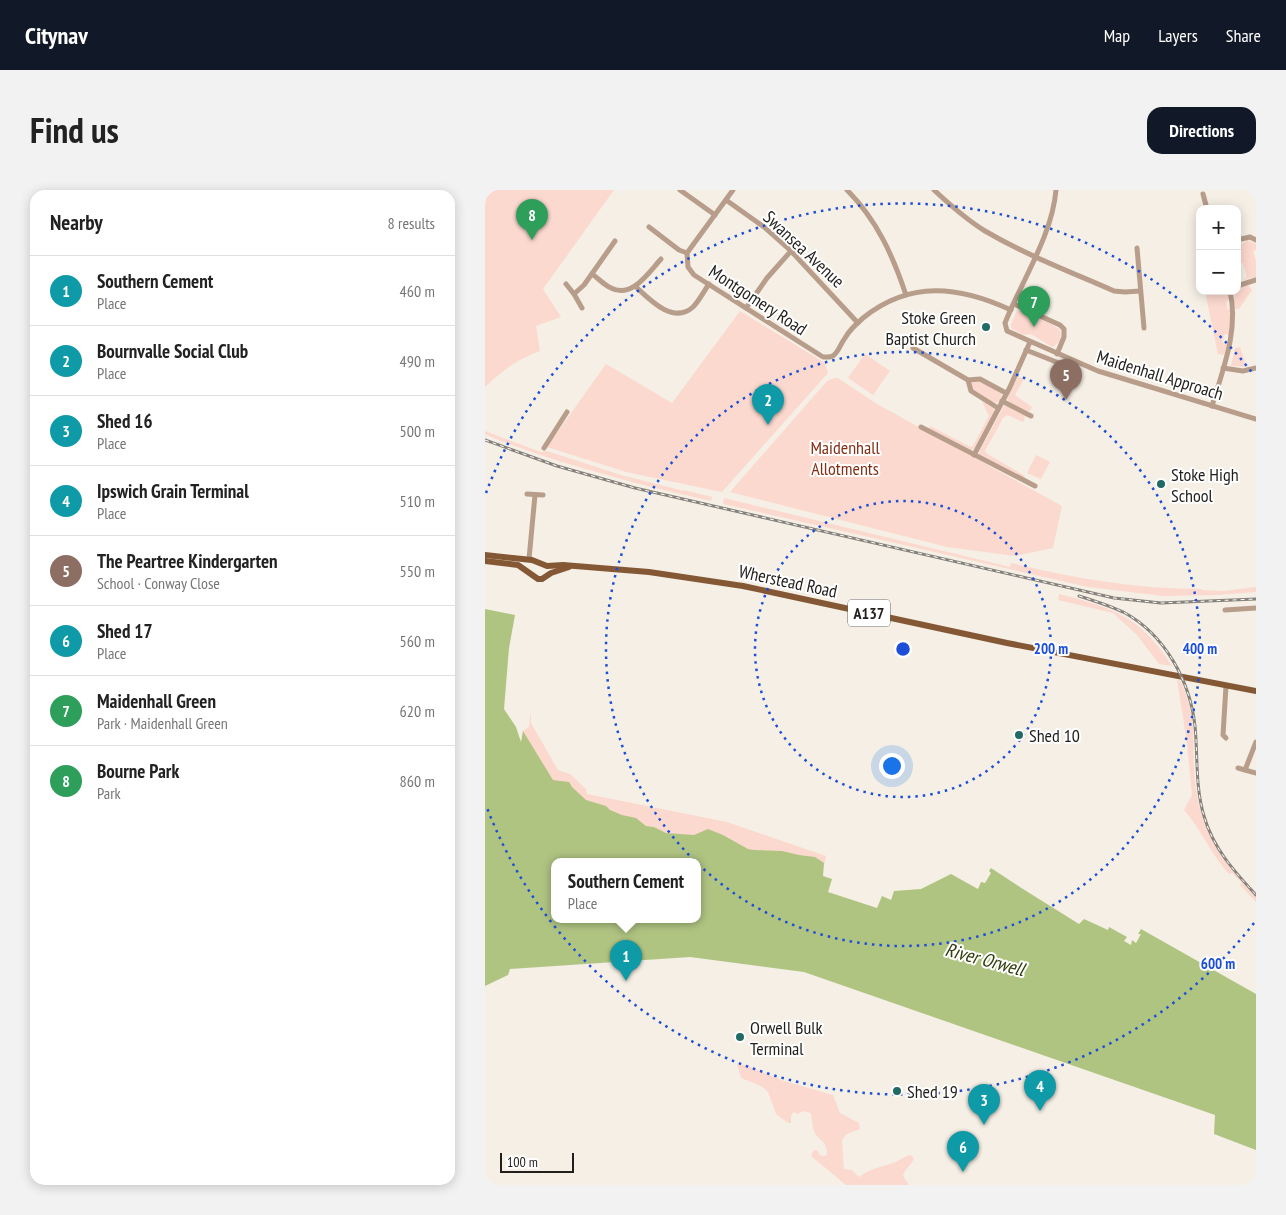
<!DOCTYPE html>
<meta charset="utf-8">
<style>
:root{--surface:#fff;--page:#f2f2f2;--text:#222;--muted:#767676;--line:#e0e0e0;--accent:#111827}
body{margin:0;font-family:"PT Sans Narrow",sans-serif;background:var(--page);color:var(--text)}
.controls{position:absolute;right:15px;top:15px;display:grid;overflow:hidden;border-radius:10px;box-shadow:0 2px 12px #0003}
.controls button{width:45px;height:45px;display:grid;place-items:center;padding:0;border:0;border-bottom:1px solid var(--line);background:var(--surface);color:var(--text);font:25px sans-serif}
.scale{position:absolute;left:15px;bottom:12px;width:74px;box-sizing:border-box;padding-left:5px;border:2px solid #211f1b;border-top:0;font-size:14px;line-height:18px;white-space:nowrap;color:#211f1b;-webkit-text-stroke:4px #fff;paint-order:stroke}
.you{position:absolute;left:406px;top:575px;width:18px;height:18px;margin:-12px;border:4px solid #fff;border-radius:50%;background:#1a73e8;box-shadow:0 0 0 8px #1a73e833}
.badge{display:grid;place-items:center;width:32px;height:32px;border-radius:50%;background:var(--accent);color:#fff;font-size:16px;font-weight:700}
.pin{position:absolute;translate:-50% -41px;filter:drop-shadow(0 1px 2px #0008)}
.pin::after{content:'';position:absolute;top:26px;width:18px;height:15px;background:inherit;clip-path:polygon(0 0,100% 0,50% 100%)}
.popup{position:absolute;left:66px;top:668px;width:150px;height:65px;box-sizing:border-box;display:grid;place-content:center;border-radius:10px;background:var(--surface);filter:drop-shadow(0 1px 4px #0005);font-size:16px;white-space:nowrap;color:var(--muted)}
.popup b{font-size:19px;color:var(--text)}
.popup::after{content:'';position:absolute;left:50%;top:100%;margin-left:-10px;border:10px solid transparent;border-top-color:var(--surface)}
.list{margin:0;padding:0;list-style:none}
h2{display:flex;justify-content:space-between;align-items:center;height:65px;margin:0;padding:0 20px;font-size:21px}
h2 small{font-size:16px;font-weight:400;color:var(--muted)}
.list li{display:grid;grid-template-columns:32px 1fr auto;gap:15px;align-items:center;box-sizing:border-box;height:70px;padding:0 20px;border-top:1px solid var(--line)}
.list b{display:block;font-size:19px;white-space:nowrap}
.list p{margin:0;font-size:16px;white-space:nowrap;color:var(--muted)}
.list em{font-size:16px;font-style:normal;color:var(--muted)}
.map{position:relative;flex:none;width:771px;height:995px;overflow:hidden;border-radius:15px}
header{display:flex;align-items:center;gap:30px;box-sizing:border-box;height:70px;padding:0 25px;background:var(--accent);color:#fff}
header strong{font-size:24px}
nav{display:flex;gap:28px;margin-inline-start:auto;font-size:18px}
.intro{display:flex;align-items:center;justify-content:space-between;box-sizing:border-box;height:120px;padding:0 30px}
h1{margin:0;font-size:35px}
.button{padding:12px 22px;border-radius:15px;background:var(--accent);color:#fff;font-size:18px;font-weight:700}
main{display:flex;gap:30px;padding:0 30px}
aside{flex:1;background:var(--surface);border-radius:15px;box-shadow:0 2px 12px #0003}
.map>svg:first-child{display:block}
.green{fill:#fcd9ce}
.water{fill:#b0c482;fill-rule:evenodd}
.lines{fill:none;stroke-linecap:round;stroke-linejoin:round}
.minor{stroke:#b79d8a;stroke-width:5}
.major{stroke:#845834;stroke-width:6}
.rail-casing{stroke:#86827b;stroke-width:3}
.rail{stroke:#fff;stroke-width:1;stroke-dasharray:4;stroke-linecap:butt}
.ring{fill:none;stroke:#1d4ed8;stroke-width:2.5;stroke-dasharray:2.5 5}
.poi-dot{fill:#216b64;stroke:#fff;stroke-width:2}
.labels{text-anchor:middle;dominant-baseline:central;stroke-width:4;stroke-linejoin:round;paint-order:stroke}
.shield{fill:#fff;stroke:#64625f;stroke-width:1}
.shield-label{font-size:16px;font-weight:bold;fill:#211f1b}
.street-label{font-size:18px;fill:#211f1b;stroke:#fff}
.poi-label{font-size:18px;fill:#211f1b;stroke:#fff;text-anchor:start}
.park-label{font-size:18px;fill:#822f15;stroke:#fff}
.water-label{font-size:19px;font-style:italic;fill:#313d0c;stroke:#fff}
.centre{fill:#1d4ed8;stroke:#fff;stroke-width:2.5}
.ring-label{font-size:15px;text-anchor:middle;font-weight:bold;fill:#1d4ed8;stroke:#fff;stroke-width:4;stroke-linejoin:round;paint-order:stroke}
</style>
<header>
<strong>Citynav</strong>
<nav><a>Map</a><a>Layers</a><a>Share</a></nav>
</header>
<div class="intro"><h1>Find us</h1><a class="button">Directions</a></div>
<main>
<aside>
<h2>Nearby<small>8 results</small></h2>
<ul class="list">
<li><span class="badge" style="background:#0f9aa8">1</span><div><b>Southern Cement</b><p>Place</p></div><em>460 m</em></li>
<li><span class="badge" style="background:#0f9aa8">2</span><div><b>Bournvalle Social Club</b><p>Place</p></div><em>490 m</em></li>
<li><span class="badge" style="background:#0f9aa8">3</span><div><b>Shed 16</b><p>Place</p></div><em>500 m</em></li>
<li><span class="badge" style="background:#0f9aa8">4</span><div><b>Ipswich Grain Terminal</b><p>Place</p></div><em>510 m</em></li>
<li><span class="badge" style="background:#8d6e63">5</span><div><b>The Peartree Kindergarten</b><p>School · Conway Close</p></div><em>550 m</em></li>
<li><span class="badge" style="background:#0f9aa8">6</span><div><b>Shed 17</b><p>Place</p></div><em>560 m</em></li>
<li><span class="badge" style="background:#2e9e5b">7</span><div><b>Maidenhall Green</b><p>Park · Maidenhall Green</p></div><em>620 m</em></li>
<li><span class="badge" style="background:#2e9e5b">8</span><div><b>Bourne Park</b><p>Park</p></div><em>860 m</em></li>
</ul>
</aside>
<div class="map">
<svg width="771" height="995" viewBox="0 0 771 995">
<rect width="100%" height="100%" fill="#f5efe5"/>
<g class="green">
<path d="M0,0H129L58,99L76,127L51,136L55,161C31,170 18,180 0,197Z"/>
<polygon points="762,50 771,54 771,60 768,61 771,71 771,89 766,88 758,90 762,87 758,73 752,74 752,55 759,53"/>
<polygon points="762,94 767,100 754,119 750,119 749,101 752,101 752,97"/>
<polygon points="720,101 744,101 744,110 741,111 742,119 746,120 744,145 740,144 737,152 742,154 739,165 733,164"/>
<path d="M532,120L543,123L542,126L553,131L556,128L574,139C578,146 575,154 567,157L546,144L538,145L527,139L526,135Z"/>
<polygon points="255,121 340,173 343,183 237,302 141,282 62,257 121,174 187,213"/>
<polygon points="755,157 761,175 764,177 746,176 750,158"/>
<polygon points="380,164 405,181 388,205 363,188"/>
<path d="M533,186L539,189L530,205L547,217L545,221C538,222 525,215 522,209Z"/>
<polygon points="349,188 353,188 392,214 577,316 568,358 530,366 462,357 245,302 342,191"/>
<path d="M489,191C498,191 511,198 517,205L514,213L508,212L488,200L486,193Z"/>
<polygon points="497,211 509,219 510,223 491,259 485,260 444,239 445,236 486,257 488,256 504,226"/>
<polygon points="522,215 540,225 539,231 538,232 522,225 518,228 500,261 501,263 540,286 538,289 495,265 494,262 519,216"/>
<path d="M0,241L56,262L62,261L136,285L195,300L197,301L198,300L227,307L226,311C151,294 78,275 6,247L0,244Z"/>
<polygon points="551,265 565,272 556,289 542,283"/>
<path d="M239,308L525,377L526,373C589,388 651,399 717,399V400L738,401L771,397V402L732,405L678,406L603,397L238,314Z"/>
<path d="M574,404C628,418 656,426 687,476L674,474L652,445L628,423L573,410Z"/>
<path d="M692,490L696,491C700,502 705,515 707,527C710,551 707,575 711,599C718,646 740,674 771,707V712L755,695L757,693L747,683L744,684C726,665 717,640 699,620L707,605L702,552Z"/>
<polygon points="46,520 46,533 73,580 85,584 101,599 102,604 242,632 341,666 337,686 193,655 73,597 37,553 38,541 44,537"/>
<path d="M252,874L263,876L299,891L348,905L355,923L374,933L375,939L362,944L357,950L359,979L367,980L374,987C384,979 396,977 408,973C415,971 419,966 426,965L429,968C427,975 420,978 418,986L424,995H361L326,966L329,960H332L335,965L338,966L342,965C341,949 336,953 330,943C327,938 327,929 326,923L318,921L313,924L308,922L306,926V933H303L291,924L283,902L276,896L256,888Z"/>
</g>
<path class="water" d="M0,419L30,425L24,458L19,519L31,537L36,552L38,541L68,590L84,592L87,597L101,610L121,616L125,620L137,625L151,628L161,636L169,637L181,643L209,645L223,639L238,645L263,659L269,660L297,661L314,665L330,667L339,673L338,686L347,689L343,702L392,718L397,706L406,710L409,701L436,699L466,684L493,699L496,692L500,693L506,683L504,681L506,678L538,699L594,734L599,729L623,740L624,737L642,747L639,751L646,755L647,750L651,753L656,744H653L656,739L771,804V960L729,944L730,925L319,782L205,767L25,779L23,785L0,796ZM70,672H212V730H70Z"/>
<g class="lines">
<g class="minor">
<polyline points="195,0 230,25"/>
<path d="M248,0L202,63L203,77L209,85L338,167C342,167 346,168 349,165C354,161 356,153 360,148C364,141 371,134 378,128C425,90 474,96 526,120"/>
<path d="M362,0C392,30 408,66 421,105"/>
<path d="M449,0C465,15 482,30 500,41C541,65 586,82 629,101L640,102L655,101"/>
<path d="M571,0C567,46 537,90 520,133L522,141L613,181L771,229"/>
<polyline points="718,4 722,19"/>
<polyline points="241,10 279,37 306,61 373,133"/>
<polyline points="164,37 194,60 202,63"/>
<polyline points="752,50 765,47 771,50"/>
<polyline points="652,58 659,138"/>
<path d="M107,84C113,88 119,95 126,98C147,109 164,82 176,69"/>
<polyline points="81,94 89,104 99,95 130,51"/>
<path d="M150,96C164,109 188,135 208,117C214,111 219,101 224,94"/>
<polyline points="752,96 771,90"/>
<polyline points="89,104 97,118"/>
<polyline points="529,114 575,135 579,139 579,147 572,164"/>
<polyline points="261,118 282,88 306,61"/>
<polyline points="428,158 483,190"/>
<polyline points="541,160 579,175"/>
<polyline points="738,178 758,181 771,178"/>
<polyline points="517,211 546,226"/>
<path d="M727,216C738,179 754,140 745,101"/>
<polyline points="513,218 486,201 483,190 495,189 521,203"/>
<polyline points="436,237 550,296"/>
<polyline points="59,258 82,222"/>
<polyline points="489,265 525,197 545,152"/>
<polyline points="42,304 58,305"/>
<polyline points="44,369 50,305"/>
<polyline points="740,420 771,418"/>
<polyline points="741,548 738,545 741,496"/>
<polyline points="753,578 771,583"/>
<polyline points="760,580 771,552"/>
</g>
<g class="major">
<polyline points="0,365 47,370 62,376 78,375 164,382 258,396 522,453 771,501"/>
<polyline points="0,371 33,375 53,389 57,389 66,383 84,377"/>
</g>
<defs>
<g id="rail">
<polyline points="0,250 72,276 150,298 629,408 676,413 771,409"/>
<path d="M594,406C610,411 626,416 640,423C680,445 705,491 710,536C713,566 710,596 719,626C728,658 749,681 771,705"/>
</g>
</defs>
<use href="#rail" class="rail-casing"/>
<use href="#rail" class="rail"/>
</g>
<g class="ring">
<circle cx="418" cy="459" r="148"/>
<circle cx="418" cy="459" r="297"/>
<path d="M769 733A445 445 0 0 1 1 615M1 303A445 445 0 0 1 769 185"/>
</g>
<g class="poi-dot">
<circle cx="501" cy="137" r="5"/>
<circle cx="676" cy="294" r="5"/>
<circle cx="534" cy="545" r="5"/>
<circle cx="255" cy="847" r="5"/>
<circle cx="412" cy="901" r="5"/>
</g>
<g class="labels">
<rect class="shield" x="363" y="409.5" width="42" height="27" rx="4"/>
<g class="shield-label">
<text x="384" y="423">A137</text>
</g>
<g class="street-label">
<text transform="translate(319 59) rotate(43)">Swansea Avenue</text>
<text transform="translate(273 110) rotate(33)">Montgomery Road</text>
<text transform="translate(675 185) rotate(17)">Maidenhall Approach</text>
<text transform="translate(303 391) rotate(12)">Wherstead Road</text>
</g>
<g class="poi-label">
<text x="491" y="127" text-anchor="end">Stoke Green<tspan x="491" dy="21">Baptist Church</tspan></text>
<text x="686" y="284">Stoke High<tspan x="686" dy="21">School</tspan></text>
<text x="544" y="545">Shed 10</text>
<text x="265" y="837">Orwell Bulk<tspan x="265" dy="21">Terminal</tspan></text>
<text x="422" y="901">Shed 19</text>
</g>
<g class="park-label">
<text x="360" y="257">Maidenhall<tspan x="360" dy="21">Allotments</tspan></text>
</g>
<g class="water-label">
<text transform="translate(500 769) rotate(15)">River Orwell</text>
</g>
</g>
<circle cx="418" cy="459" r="8" class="centre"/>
<g class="ring-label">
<text x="566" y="464">200 m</text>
<text x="715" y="464">400 m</text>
<text x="733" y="779">600 m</text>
</g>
</svg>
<div class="controls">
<button>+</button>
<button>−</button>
</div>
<div class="scale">100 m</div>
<div class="you"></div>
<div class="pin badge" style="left:141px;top:791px;background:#0f9aa8">1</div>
<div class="popup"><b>Southern Cement</b>Place</div>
<div class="pin badge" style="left:283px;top:235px;background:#0f9aa8">2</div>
<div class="pin badge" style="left:499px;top:935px;background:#0f9aa8">3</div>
<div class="pin badge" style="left:555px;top:921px;background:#0f9aa8">4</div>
<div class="pin badge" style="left:581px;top:210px;background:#8d6e63">5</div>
<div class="pin badge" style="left:478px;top:982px;background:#0f9aa8">6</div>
<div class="pin badge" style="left:549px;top:137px;background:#2e9e5b">7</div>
<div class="pin badge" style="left:47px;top:50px;background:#2e9e5b">8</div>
</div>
</main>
